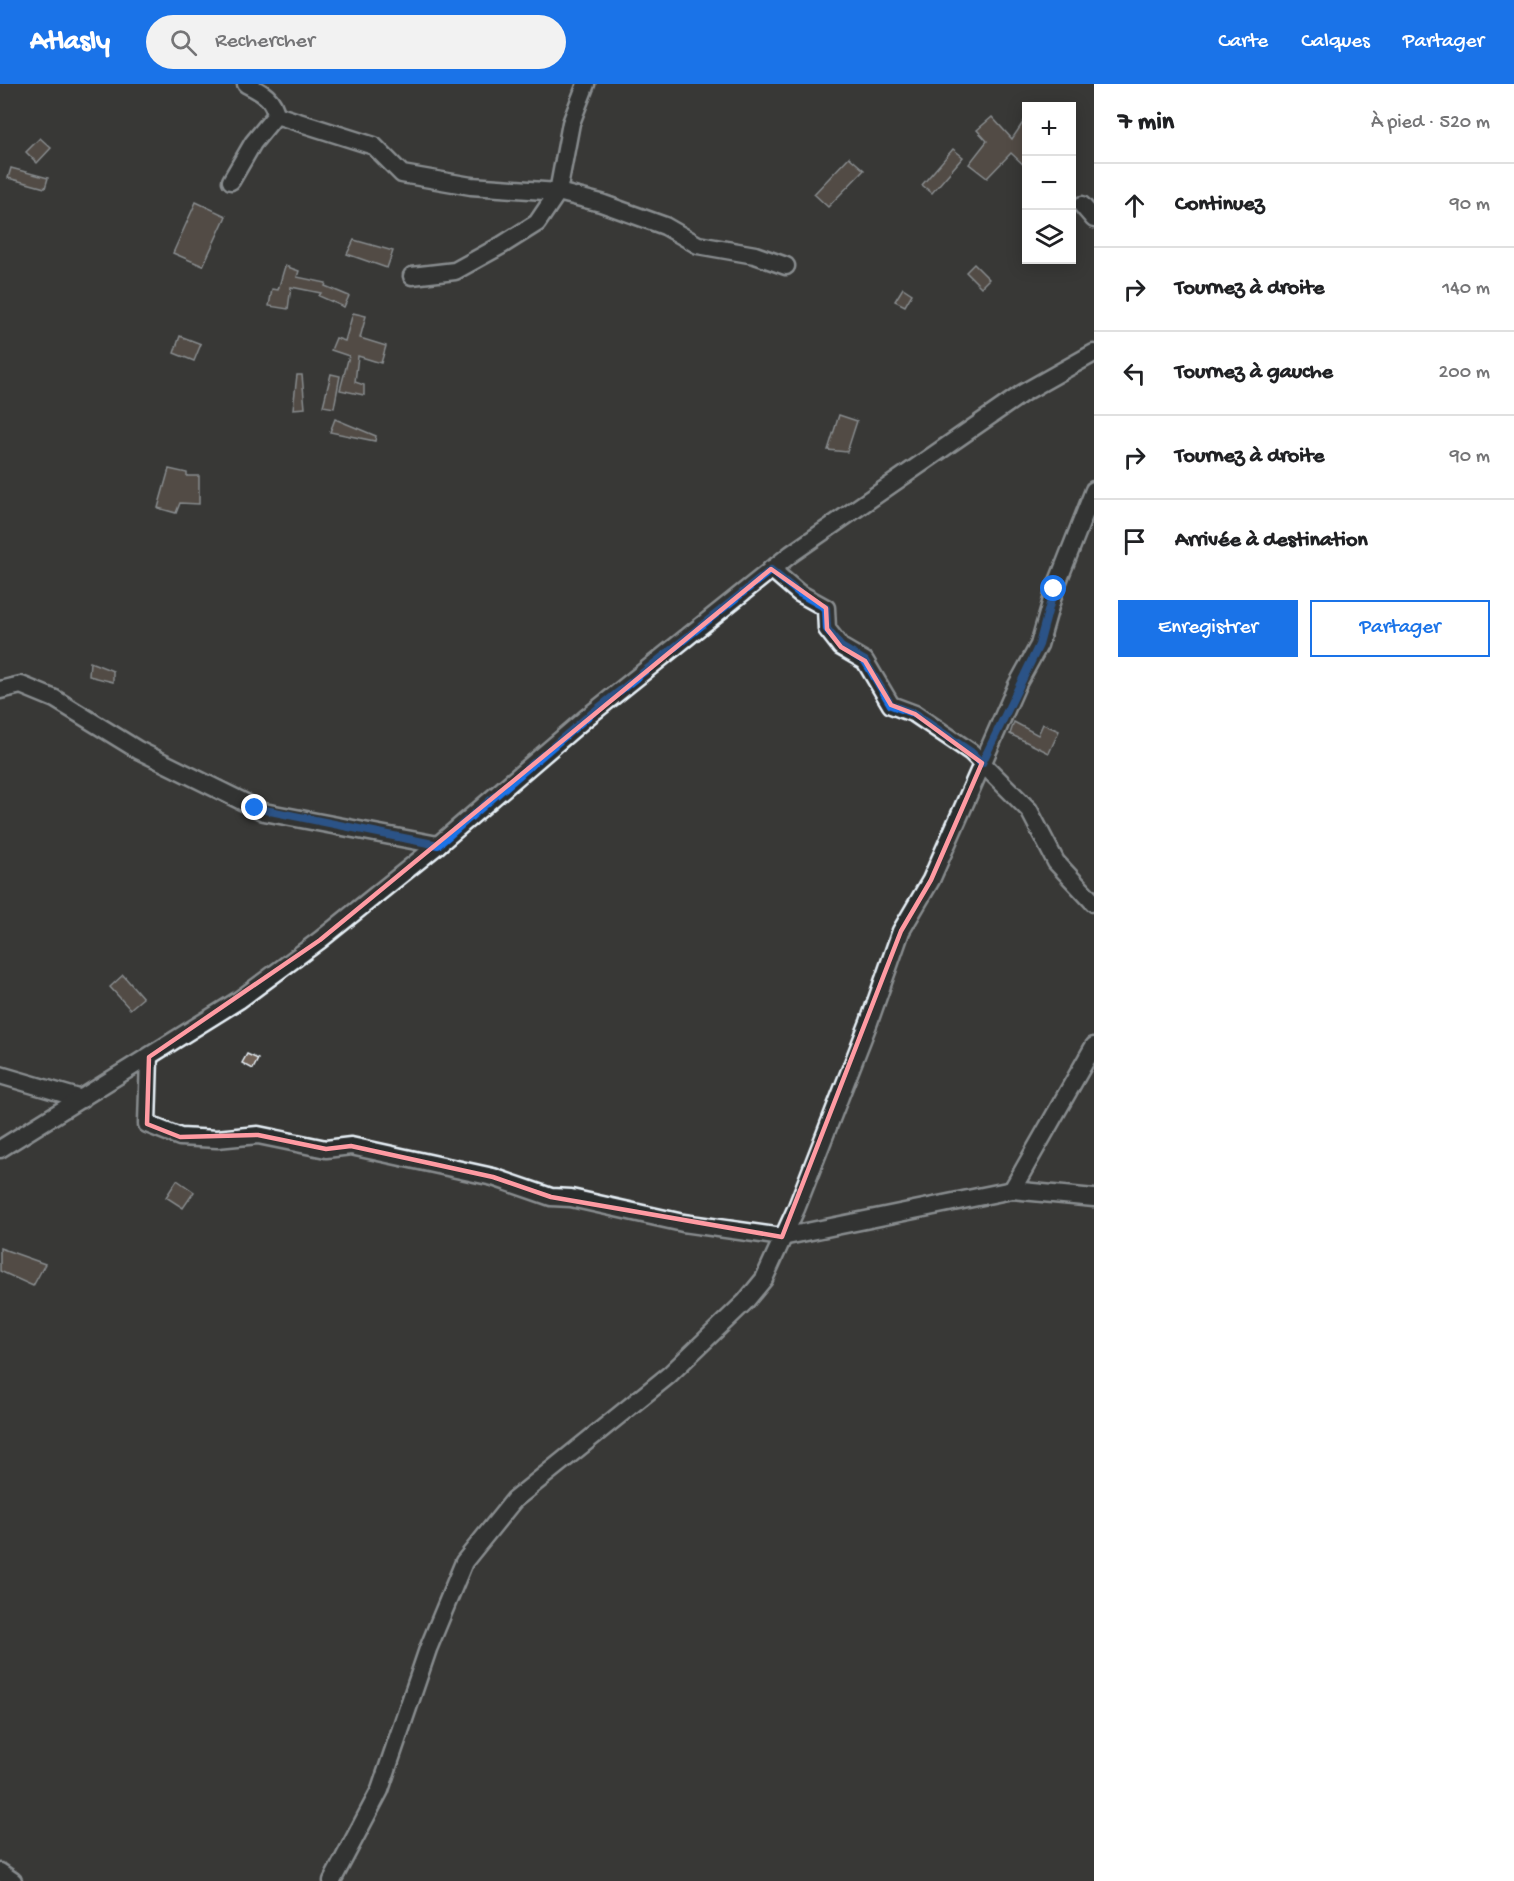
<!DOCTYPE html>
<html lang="fr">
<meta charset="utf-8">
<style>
:root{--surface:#fff;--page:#f2f2f2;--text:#202124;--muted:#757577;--line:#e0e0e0;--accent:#1a73e8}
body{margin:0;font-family:"Gochi Hand",sans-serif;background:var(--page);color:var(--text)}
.controls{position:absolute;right:18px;top:18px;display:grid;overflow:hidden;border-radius:0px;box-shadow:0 3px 15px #0003}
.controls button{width:54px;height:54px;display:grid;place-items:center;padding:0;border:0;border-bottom:2px solid var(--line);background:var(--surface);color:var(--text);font:30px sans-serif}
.stop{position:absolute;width:18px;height:18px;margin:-14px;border:4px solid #1a73e8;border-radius:50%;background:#fff}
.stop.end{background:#1a73e8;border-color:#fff;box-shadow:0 2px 6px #0008}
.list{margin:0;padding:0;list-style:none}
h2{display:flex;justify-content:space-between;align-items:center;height:78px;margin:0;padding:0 24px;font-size:26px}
h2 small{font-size:20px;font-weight:400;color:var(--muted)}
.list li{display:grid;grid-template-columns:39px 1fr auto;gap:18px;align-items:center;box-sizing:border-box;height:84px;padding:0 24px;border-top:2px solid var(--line)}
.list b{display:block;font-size:22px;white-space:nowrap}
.list em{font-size:20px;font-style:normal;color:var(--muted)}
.actions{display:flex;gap:12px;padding:18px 24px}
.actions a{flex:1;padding:14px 0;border:2px solid var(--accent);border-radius:0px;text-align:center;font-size:21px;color:var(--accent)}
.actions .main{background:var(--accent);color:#fff}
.icon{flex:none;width:33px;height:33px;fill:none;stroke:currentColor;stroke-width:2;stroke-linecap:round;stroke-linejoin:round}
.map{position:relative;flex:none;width:1094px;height:1797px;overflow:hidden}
header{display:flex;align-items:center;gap:36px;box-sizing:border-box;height:84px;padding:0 30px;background:var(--accent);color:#fff}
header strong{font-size:28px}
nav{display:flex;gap:33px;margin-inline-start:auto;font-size:21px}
.search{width:420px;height:54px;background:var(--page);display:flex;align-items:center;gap:15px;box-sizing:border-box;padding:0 21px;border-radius:33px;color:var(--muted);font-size:22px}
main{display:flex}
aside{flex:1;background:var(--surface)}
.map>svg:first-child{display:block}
.building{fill:#726358;stroke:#e8f1f8;stroke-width:1.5}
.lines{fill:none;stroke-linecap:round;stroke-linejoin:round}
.minor-casing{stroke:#e8f1f8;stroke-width:21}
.minor{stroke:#2a2d2e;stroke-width:16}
.route{stroke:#1a73e8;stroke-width:8}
.marked{fill:none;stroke:#ff9aa2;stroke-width:4.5;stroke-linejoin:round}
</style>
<header>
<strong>Atlasly</strong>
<div class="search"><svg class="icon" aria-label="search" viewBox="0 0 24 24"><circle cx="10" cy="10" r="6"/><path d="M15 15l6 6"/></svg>Rechercher</div>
<nav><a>Carte</a><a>Calques</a><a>Partager</a></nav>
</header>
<main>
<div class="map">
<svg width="1094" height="1797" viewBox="0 0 1094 1797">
<rect width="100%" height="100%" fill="#383836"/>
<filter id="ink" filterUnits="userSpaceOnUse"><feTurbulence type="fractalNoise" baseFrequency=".0167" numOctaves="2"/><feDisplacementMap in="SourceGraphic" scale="12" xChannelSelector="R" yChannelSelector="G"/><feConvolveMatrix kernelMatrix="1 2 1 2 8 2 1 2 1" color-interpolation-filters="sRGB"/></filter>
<g filter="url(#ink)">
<g class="building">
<polygon points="992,33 1012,55 1026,34 1026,83 1011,69 987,94 969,80 987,57 977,46"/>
<polygon points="40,54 51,64 37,79 26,68"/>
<polygon points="953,65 963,73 932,109 922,101"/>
<polygon points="849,73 864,86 828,123 814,110"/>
<polygon points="11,84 48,94 45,104 8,94"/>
<polygon points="196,118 226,132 203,182 173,169"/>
<polygon points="354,156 393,167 387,184 347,170"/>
<polygon points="974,180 989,195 981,203 966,188"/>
<polygon points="285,182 299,187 297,193 326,199 325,202 349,212 344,223 319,212 321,209 291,203 288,225 269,222 272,205 278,206"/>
<polygon points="903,204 912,210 905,222 895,217"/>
<polygon points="353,229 366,232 360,254 386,262 381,279 358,272 355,298 364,301 364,311 340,306 349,272 331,266 336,254 345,257"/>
<polygon points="180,252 201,260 194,277 174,269"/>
<polygon points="331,290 340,292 334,324 323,322"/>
<polygon points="297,291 302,291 305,324 293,325"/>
<polygon points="839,331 857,337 847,368 828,366"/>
<polygon points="335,335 376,352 375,357 330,348"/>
<polygon points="169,385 187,389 187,392 199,392 199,420 180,419 176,429 158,424"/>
<polygon points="90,578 113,587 113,598 89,592"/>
<polygon points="1014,638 1038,651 1043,640 1059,647 1049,669 1010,650"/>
<polygon points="123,891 143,914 130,925 110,903"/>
<polygon points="247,970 258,975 253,985 242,979"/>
<polygon points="177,1096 194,1108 183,1124 166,1113"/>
<polygon points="0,1164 45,1180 33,1202 0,1187"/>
</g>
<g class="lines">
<defs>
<g id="minor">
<polyline points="276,31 374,62 402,90 471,102 558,108 601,119 665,142 698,161 755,171 786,182"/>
<path d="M231,97L253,59L276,31C273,13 261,8 246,0"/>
<polyline points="1082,121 1094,135"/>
<polyline points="412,192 455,187 502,161 537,139 558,108 571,39 586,0"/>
<polyline points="771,485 799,509 826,524 827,545 841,563 865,577 891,621 915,630 971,668 1029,726 1056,778 1094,819"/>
<polyline points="0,606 21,601 55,615 138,666 264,728 438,761"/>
<polyline points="149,973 147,1040 180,1053 217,1055 258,1051 326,1065 351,1062 493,1093 551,1113 571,1114 683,1139 782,1153 1012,1106 1094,1114"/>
<polyline points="0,991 82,1015"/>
<polyline points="0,1065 239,916 320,856 438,761 586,634 791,470 1023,309 1094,269"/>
<polyline points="1012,1106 1094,962"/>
<polyline points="0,1788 13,1797"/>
<polyline points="332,1797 380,1706 428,1565 464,1478 514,1416 669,1291 745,1218 764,1195 796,1125 869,938 901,847 931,796 1017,601 1039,561 1055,505 1094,406"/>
</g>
</defs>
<use href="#minor" class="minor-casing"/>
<use href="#minor" class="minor"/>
</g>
</g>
<g class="lines" filter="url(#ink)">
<polyline class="route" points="255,724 438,761 586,634 771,486 799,509 826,524 827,545 841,563 865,577 891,621 915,630 971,668 982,679 1039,561 1054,505"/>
</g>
<path d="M0 0H1094V1797H0ZM771,485L826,524L827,545L841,563L865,577L891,621L915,630L982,679L931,796L901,847L782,1153L551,1113L493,1093L351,1062L326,1065L258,1051L180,1053L147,1040L149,973L320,856Z" fill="#383836" fill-opacity=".55" fill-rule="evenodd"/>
<path class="marked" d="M771,485L826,524L827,545L841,563L865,577L891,621L915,630L982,679L931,796L901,847L782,1153L551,1113L493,1093L351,1062L326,1065L258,1051L180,1053L147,1040L149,973L320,856Z"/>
</svg>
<div class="controls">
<button>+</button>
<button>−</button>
<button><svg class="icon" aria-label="layers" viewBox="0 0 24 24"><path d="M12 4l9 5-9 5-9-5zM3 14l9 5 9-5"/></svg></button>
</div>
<div class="stop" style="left:1054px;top:505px"></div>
<div class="stop end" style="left:255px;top:724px"></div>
</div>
<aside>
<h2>7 min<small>À pied · 520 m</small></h2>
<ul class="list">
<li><svg class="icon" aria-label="ahead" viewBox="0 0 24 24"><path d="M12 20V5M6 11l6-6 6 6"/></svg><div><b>Continuez</b></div><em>90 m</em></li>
<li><svg class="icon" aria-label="right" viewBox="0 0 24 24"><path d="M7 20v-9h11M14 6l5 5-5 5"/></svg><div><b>Tournez à droite</b></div><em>140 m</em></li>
<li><svg class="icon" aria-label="left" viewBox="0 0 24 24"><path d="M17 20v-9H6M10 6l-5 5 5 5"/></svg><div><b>Tournez à gauche</b></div><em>200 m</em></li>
<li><svg class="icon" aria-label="right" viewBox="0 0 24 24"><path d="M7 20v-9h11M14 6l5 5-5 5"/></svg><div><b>Tournez à droite</b></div><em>90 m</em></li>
<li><svg class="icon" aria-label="arrive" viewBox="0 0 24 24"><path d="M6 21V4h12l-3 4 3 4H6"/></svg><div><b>Arrivée à destination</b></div></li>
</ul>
<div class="actions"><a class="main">Enregistrer</a><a>Partager</a></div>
</aside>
</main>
